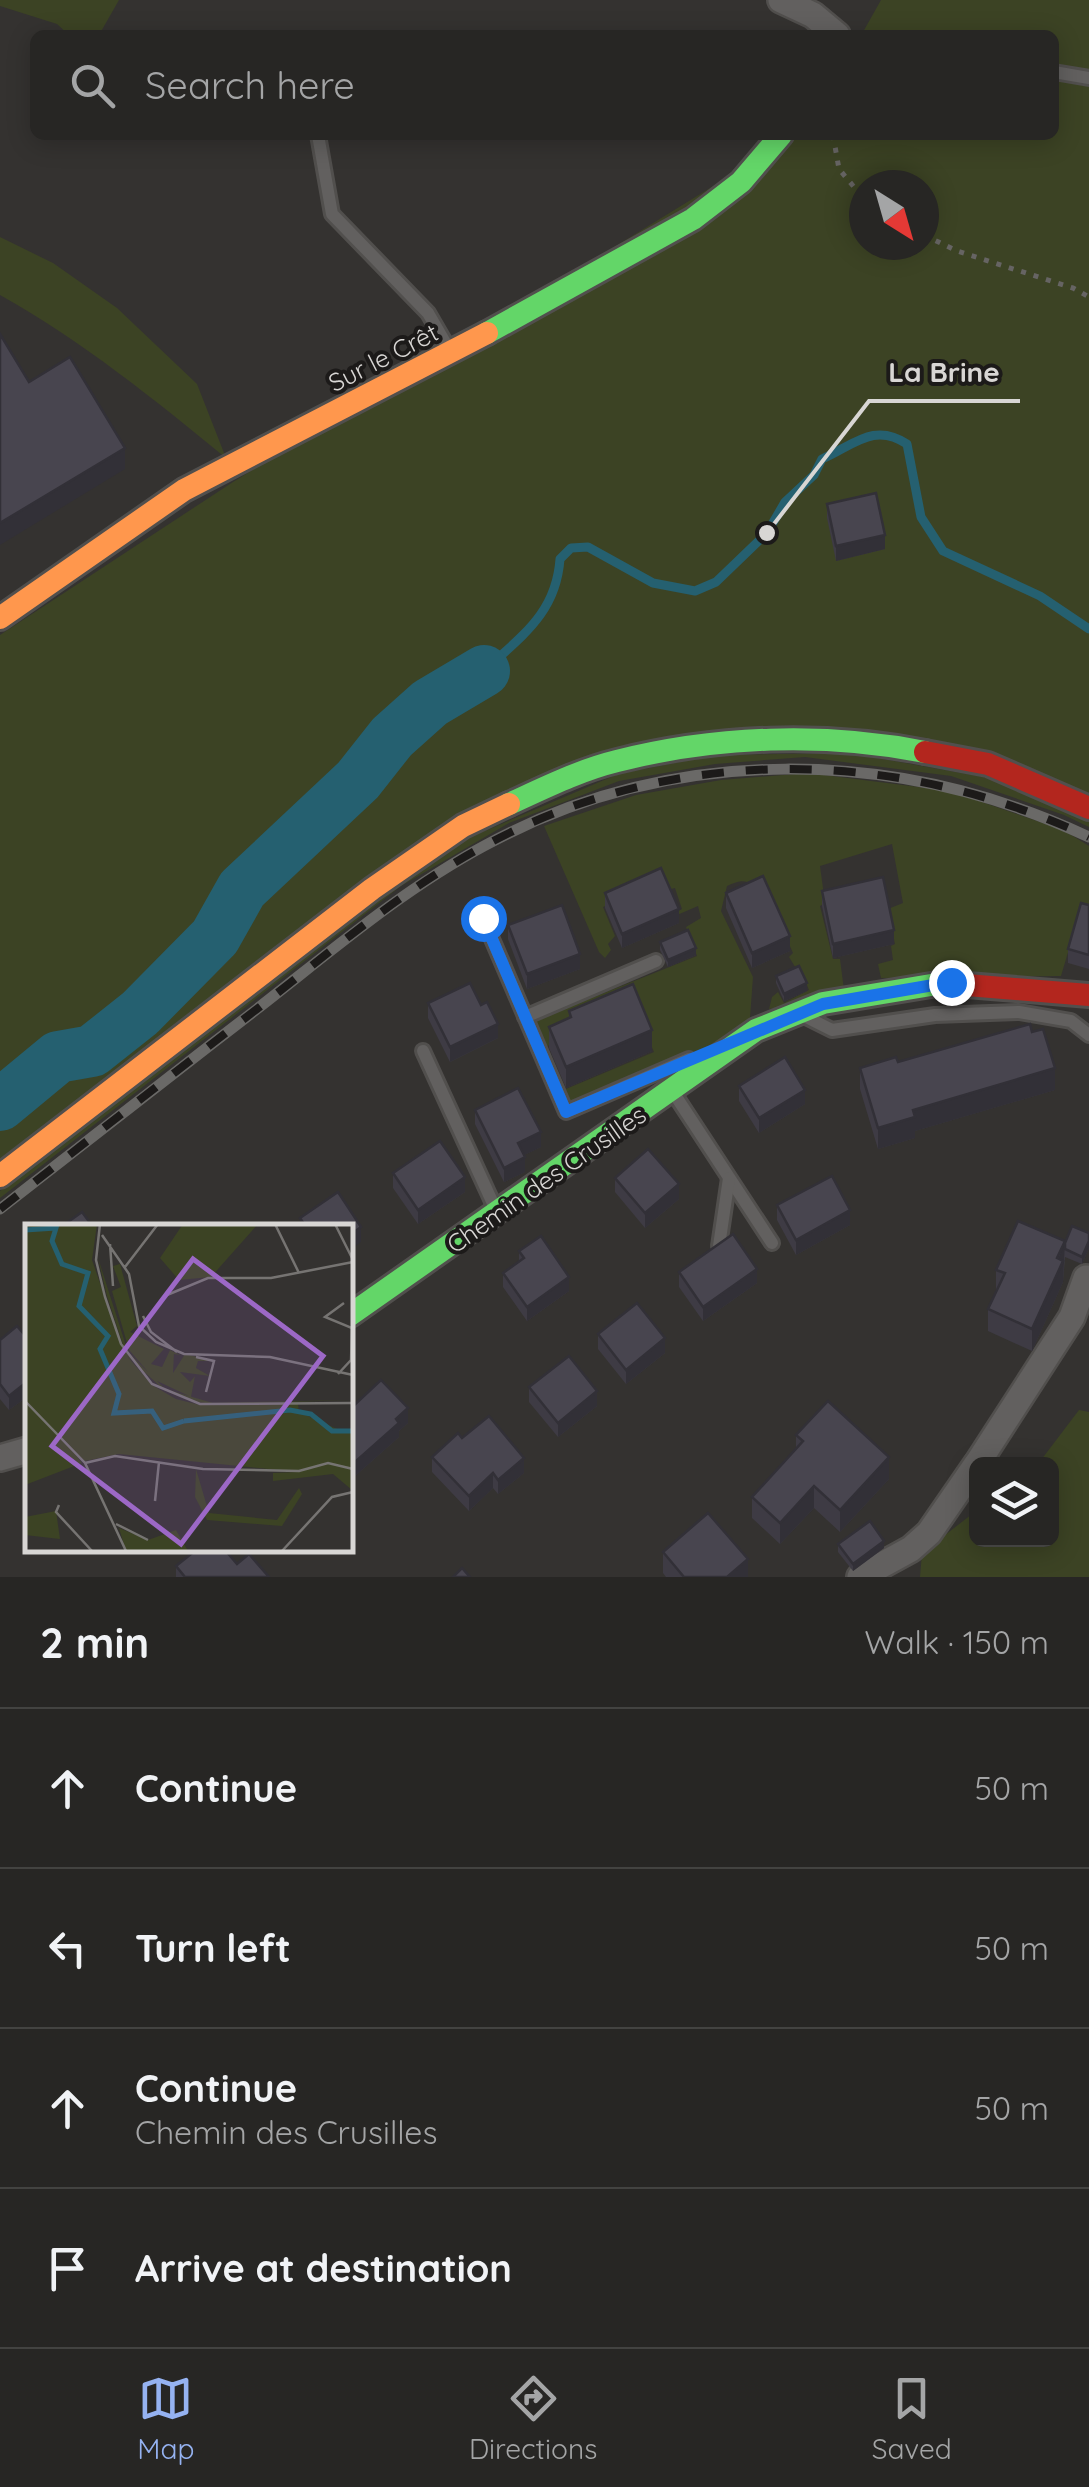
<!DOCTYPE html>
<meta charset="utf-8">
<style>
:root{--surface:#272624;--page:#2f2e2c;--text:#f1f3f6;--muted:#a4a5a6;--line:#434341;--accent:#95b2f1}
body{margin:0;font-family:Quicksand,sans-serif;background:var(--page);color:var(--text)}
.controls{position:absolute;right:30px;bottom:30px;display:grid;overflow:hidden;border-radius:15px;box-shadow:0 5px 25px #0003}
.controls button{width:90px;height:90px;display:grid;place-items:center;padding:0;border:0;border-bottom:2px solid var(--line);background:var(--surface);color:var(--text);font:50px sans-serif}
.compass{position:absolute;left:849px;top:170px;width:90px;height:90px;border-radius:50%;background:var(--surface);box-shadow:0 5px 25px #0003;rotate:143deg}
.stop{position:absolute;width:30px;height:30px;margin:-22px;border:8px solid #1a73e8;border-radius:50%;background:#fff}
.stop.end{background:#1a73e8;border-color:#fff;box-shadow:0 2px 10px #0008}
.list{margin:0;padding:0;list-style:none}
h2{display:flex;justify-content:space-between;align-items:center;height:130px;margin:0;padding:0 40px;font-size:42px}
h2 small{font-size:32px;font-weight:400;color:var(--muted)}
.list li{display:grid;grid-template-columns:65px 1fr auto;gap:30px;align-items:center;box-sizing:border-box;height:160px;padding:0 40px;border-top:2px solid var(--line)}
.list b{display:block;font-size:38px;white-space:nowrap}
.list p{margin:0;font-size:32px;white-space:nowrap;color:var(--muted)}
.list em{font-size:32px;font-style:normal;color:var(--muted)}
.icon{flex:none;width:55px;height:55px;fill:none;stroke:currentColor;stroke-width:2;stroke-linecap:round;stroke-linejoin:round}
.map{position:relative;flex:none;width:1089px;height:1577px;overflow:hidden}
.search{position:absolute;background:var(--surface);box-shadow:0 5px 25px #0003;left:30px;right:30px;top:30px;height:110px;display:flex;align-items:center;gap:25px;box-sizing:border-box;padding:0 35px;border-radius:15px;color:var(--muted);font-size:38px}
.sheet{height:770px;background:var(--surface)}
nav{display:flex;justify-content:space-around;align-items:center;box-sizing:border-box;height:140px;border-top:2px solid var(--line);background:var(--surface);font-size:28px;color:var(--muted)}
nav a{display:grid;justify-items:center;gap:5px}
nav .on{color:var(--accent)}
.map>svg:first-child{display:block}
.green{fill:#3c4324;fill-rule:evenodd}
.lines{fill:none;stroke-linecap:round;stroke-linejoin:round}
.stream{stroke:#256070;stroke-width:9}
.river{stroke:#256070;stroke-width:52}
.lane-casing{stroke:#514f4d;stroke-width:18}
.street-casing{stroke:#514f4d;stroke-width:30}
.fast-casing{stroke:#514f4d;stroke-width:28}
.slow-casing{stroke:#514f4d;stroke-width:28}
.jam-casing{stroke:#514f4d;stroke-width:28}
.path{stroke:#666463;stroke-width:5;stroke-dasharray:5 8;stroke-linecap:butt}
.lane{stroke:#62605f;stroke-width:12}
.street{stroke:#62605f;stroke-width:25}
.fast{stroke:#63d668;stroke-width:22}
.slow{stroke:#ff974d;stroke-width:22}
.jam{stroke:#b3261e;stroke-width:22}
.rail-casing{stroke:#6a6967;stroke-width:11}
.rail{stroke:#1c1a19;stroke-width:8;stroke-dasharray:22;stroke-linecap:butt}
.wall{fill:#3e3b44}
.shaded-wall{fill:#323037}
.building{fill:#48454f;stroke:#323037;stroke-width:2.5}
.route{stroke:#1a73e8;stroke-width:12}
.labels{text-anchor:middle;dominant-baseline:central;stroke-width:8;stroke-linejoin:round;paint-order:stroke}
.street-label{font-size:25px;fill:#d8d6d4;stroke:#1c1a19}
.inset-river{fill:none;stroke:#256070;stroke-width:5}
.inset-road{fill:none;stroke:#767472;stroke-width:2.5}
.view{fill:#9c68c6;fill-opacity:0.15;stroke:#9c68c6;stroke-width:5}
.inset-edge{fill:none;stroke:#d8d6d4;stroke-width:5}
.leader{fill:none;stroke:#d8d6d4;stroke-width:4}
.callout-dot{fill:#d8d6d4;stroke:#1c1a19;stroke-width:4}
.callout-label{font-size:28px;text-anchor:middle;font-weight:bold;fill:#d8d6d4;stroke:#1c1a19;stroke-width:8;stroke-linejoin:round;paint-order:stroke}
</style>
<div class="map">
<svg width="1089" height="1577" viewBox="0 0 1089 1577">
<rect width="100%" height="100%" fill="#343230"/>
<g class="green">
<polygon points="0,0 119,0 99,35 69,35 57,24 0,6"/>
<polygon points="881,0 1089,0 1089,76 1054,70 1054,35 878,35 863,32"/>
<path d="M1054,74L1089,79V805L989,762L707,741L461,824L0,1176V635L233,482L796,135H1054ZM864,185H924V245H864Z"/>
<path d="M0,237L53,263L117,308L197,384L226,458C154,399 82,341 0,295Z"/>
<polygon points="849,753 984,777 1089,816 1089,827 1064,815 951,776 805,757 715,764 619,781 509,823 401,886 0,1198 0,1191 452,845 618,774 716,755"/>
<path d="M808,773L950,791L1063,830L1089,846V917L1079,915L1061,976L881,978L878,964L893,960L891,946L895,944L888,909L903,903L892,844L820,866L825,903L820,906L833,959H840L845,998L769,1009L772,997L778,992L784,1003L809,990L801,970H797L789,957L793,953L763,886C746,887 751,875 727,886L721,911L753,977L749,1031L566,1111L550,1073L557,1070L566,1089L654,1052L633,1003L569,1038L542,1048L529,1018L573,1000L589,999L697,956L686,927L701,918L698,906L677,915L676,912L682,909L675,888L667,890L662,881L603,907L615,936L608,944L611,950L605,958L599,952L544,826L636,795L721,780Z"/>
<polygon points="1079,1410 1089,1412 1089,1577 920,1577 922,1553 976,1511 976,1540 1052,1540 1052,1464 1038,1464"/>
</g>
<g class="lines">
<path class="stream" d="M484,671C521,636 556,614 560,559L571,548L588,547L653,583L695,591L716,582L767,533L785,502L814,475L822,459C854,445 874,422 907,444L921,517L943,551L1040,596L1089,629"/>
<polyline class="river" points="0,1105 58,1057 92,1051 140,1013 215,937 242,889 358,780 392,737 430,703 484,671"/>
<defs>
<g id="lane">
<polyline points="1054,72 1089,78"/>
<polyline points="318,135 332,214 428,313 450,351"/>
<polyline points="483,918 566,1112 689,1059"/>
<polyline points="525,1017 656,961"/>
<polyline points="806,1017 832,1030 935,1015 1019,1012 1071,1021 1089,1035"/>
<polyline points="423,1051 496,1210"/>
<polyline points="673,1092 772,1243"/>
<polyline points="719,1246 729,1178"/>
</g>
<g id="street">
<polyline points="781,0 813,15 837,35"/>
<polyline points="0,1458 28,1450"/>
<polyline points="977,1464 1072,1317 1086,1278"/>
<polyline points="860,1577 911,1549 929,1533 976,1465"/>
</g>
<g id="fast">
<polyline points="487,333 693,219 741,182 781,135"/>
<path d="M509,804C544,788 580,770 617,761C716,736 825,732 925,752"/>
<polyline points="350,1315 756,1030 823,1003 943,983"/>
</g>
<g id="slow">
<polyline points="0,618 184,490 487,333"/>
<polyline points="0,1176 372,889 463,826 509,804"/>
</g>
<g id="jam">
<polyline points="925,752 988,764 1089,808"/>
<polyline points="943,983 1089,995"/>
</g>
</defs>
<use href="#lane" class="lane-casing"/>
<use href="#street" class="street-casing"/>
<use href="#fast" class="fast-casing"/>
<use href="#slow" class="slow-casing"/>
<use href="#jam" class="jam-casing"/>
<g class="path">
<polyline points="833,135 839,169 864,199"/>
<polyline points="924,235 957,251 1073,288 1089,297"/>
</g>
<use href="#lane" class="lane"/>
<use href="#street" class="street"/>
<use href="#fast" class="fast"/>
<use href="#slow" class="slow"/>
<use href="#jam" class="jam"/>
<defs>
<path id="rail" d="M0,1209C86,1142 171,1075 257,1009C330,952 402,890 484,846C673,743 897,747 1089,837"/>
</defs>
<use href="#rail" class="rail-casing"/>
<use href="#rail" class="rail"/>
</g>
<g class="wall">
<polygon points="827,504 885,549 836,561 827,518"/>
<polygon points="822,891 894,944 833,958 822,906"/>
<polygon points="605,893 679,923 622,948 605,908"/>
<polygon points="726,893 790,951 752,968 726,908"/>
<polygon points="1089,905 1089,969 1068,963 1068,949"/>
<polygon points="508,925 580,969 527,989 508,939"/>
<polygon points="660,942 696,955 668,967 660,950"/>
<polygon points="776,976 807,991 784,1001 776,983"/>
<polygon points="428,1003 498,1038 450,1062 428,1018"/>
<polygon points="569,1011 652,1051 566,1088 549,1048 549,1027 569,1019"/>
<polygon points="1032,1032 1055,1090 915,1131 915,1138 878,1149 860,1089 860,1068 898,1062"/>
<polygon points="739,1086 805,1104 759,1133 739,1101"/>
<polygon points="475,1110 541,1147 524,1155 525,1172 504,1182 475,1124"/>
<polygon points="393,1173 465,1192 418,1224 393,1188"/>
<polygon points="615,1178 679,1199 645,1228 615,1192"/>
<polygon points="777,1205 850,1225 796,1255 777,1220"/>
<polygon points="1089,1233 1089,1248 1082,1264 1065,1257 1063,1282 1032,1351 988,1331 988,1309 996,1291 996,1270"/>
<polygon points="519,1251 569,1291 527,1321 503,1287 503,1273 519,1261"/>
<polygon points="679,1272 757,1283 703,1321 679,1287"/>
<polygon points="598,1334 665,1353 626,1384 598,1349"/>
<polygon points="28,1339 28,1396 9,1410 0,1399 0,1340"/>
<polygon points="529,1387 597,1406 558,1437 529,1402"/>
<polygon points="350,1409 408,1423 399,1431 399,1437 355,1476 350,1471"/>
<polygon points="796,1435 889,1479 840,1532 814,1508 780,1544 752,1518 752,1497 796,1448"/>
<polygon points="462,1438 524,1473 498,1494 493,1488 469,1511 432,1472 432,1457"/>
<polygon points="838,1544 884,1548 853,1571 838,1552"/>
<polygon points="663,1552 748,1577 666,1577 663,1573"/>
<polygon points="237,1564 269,1577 176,1577 176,1566"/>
</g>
<g class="shaded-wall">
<polygon points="125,448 125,469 0,545 0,523"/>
<polygon points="885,535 885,549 836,561 836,546"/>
<polygon points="679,909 679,923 622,948 622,934"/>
<polygon points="894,930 894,944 833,958 833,944"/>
<polygon points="790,936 790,951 752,968 752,953"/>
<polygon points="696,948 696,955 668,967 668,960"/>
<polygon points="580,954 580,969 527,989 527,974"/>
<polygon points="807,983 807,991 784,1001 784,994"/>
<polygon points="498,1024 498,1038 450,1062 450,1047"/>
<polygon points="652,1030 652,1051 566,1088 566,1067"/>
<polygon points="1055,1068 1055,1090 915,1131 915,1138 878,1149 878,1128 913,1110"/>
<polygon points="805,1090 805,1104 759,1133 759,1118"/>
<polygon points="541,1132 541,1147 518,1158 518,1143"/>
<polygon points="525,1157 525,1172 504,1182 504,1168"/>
<polygon points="465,1177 465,1192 418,1224 418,1210"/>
<polygon points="679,1184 679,1199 645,1228 645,1213"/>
<polygon points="850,1210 850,1225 796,1255 796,1240"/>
<polygon points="361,1227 361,1242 350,1250 350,1235"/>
<polygon points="1065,1241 1063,1282 1032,1351 1032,1329"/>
<polygon points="1089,1241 1089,1248 1082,1264 1082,1257"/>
<polygon points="757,1269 757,1283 703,1321 703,1307"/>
<polygon points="569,1277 569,1291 527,1321 527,1307"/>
<polygon points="665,1338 665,1353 626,1384 626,1370"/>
<polygon points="28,1381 28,1396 9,1410 9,1396"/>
<polygon points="597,1391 597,1406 558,1437 558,1423"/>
<polygon points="408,1408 408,1423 399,1431 399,1437 355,1476 355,1462"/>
<polygon points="889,1457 889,1479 840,1532 840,1510"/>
<polygon points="524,1458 524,1473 498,1494 498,1480"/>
<polygon points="493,1473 493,1488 469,1511 469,1496"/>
<polygon points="814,1486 814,1508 780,1544 780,1523"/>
<polygon points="884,1541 884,1548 853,1571 853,1564"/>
<polygon points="748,1559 748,1577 727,1577"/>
</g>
<g class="building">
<polygon points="0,334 29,382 70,357 125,448 0,523"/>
<polygon points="876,493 885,535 836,546 827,504"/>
<polygon points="661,868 679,909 622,934 605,893"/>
<polygon points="763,876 790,936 752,953 726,893"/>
<polygon points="883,877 894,930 833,944 822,891"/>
<polygon points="1081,903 1089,905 1089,955 1068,949"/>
<polygon points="562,905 580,954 527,974 508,925"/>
<polygon points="688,930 696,948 668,960 660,942"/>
<polygon points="799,966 807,983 784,994 776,976"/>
<polygon points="470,983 481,1005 487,1002 498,1024 450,1047 428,1003"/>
<polygon points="633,984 652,1030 566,1067 549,1027 571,1017 569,1011"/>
<polygon points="1030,1024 1032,1032 1043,1029 1055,1068 913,1110 915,1117 878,1128 860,1068 896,1057 898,1062"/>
<polygon points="785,1057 805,1090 759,1118 739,1086"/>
<polygon points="518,1088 541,1132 518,1143 525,1157 504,1168 475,1110"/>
<polygon points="440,1141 465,1177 418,1210 393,1173"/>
<polygon points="648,1149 679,1184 645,1213 615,1178"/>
<polygon points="832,1176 850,1210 796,1240 777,1205"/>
<polygon points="338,1192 361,1227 350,1235 350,1227 306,1227 300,1218"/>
<polygon points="82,1212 93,1227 61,1227"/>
<polygon points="1018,1221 1065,1241 1057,1258 1063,1261 1032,1329 988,1309 1005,1273 996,1270"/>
<polygon points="1072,1226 1089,1233 1089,1241 1082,1257 1065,1249 1065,1243"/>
<polygon points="733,1234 757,1269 703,1307 679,1272"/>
<polygon points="541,1236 569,1277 527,1307 503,1273 524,1258 519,1251"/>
<polygon points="637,1303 665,1338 626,1370 598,1334"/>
<polygon points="17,1326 28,1339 28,1381 9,1396 0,1384 0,1340"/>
<polygon points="569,1356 597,1391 558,1423 529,1387"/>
<polygon points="381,1380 408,1408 396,1419 399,1423 355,1462 350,1456 350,1409"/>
<polygon points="828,1401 889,1457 840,1510 814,1486 780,1523 752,1497 803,1441 796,1435"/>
<polygon points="489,1416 524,1458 498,1480 493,1473 469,1496 432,1457 458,1433 462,1438"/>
<polygon points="708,1513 748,1559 727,1577 684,1577 663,1552"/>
<polygon points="870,1521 884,1541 853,1564 838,1544"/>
<polygon points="196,1550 225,1550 237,1564 249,1554 269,1577 185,1577 176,1566"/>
<polygon points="462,1568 470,1577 453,1577"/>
</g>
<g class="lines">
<polyline class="route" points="483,918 566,1112 823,1004 951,982"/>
</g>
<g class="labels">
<g class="street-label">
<text transform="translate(383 357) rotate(-27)">Sur le Crêt</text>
<text transform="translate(546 1179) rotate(-35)">Chemin des Crusilles</text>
</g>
</g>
<g transform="translate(25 1224)">
<rect width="328" height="328" fill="#343230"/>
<path d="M0,0H72L67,36L96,120L100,127L82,72L73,34L103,128L140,165L188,179L327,176L192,180L169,178L139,166L102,132L127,161L151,175L175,181L273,180L274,188L319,208L327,205V266L308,250L248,257V249L273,248L94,230L60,237L48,227L57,239L0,261ZM158,0H233L186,53L154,56L135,34ZM95,40L112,102L105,108L139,125L126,140L137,143L145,126L155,131L149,130L148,149L160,130L189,137H173L171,144L185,152L155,148L165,158L170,152L166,173L130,156L104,126L87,67L96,63L88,42ZM171,245L184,289L252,296L274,264L277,270L257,302L182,296L170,273ZM31,287L35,315L0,311V293ZM94,304L123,316L151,306L163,327H101Z" fill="#3c4324"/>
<path class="inset-river" d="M0,6L31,4L27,17L37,40L63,49L54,82L83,112L75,125L94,170L89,189L127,187L138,204L159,197M159,197L265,186L286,190L307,207H328"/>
<path class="inset-road" d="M75,0L71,36L80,73L96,120L127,160L175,180L328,179M250,0L274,49M310,0L328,36M77,11L104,50L114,102L131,118L159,130L245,133L328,151M85,20L88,62M100,43L133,0M142,71L183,54H246L328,38M118,92L126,108L152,128M171,133L189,137L181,168M313,150L326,136L327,104L300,93L319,79M0,177L60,239L101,327M60,239L90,232L178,245L274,247L303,239L328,245M130,277L134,238M34,281L31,288L67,327M91,300L123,316M257,327L307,273L328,268"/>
<path class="view" d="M168,35L298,132L156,320L27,222Z"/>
<rect width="328" height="328" class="inset-edge"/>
</g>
<path class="leader" d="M767 533L869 401H1020"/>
<circle class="callout-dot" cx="767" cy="533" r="10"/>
<g class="callout-label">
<text x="944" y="382">La Brine</text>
</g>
</svg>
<div class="controls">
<button><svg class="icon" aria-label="layers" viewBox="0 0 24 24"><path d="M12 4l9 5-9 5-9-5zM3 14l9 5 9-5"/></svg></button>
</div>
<svg class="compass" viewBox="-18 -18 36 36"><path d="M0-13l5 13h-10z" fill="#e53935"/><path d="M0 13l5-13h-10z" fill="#a4a5a6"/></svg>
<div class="stop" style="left:483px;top:918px"></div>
<div class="stop end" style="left:951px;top:982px"></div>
<div class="search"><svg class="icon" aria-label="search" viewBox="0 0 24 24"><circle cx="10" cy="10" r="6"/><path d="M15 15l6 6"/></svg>Search here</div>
</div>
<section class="sheet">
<h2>2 min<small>Walk · 150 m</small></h2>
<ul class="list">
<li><svg class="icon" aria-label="ahead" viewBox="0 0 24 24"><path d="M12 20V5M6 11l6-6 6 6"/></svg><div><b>Continue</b></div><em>50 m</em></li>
<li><svg class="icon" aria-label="left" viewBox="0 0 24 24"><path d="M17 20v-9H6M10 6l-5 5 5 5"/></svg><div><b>Turn left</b></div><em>50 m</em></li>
<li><svg class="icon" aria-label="ahead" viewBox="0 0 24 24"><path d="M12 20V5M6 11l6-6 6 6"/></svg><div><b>Continue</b><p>Chemin des Crusilles</p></div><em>50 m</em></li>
<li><svg class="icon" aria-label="arrive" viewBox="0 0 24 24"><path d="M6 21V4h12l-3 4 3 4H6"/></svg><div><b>Arrive at destination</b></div></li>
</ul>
</section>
<nav>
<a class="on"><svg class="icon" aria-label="map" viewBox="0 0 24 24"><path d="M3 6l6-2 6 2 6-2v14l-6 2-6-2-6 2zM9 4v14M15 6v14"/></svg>Map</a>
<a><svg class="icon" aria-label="directions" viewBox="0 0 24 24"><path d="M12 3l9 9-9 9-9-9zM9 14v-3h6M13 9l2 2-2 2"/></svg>Directions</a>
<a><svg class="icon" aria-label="saved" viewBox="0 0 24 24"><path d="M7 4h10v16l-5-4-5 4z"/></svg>Saved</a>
</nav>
